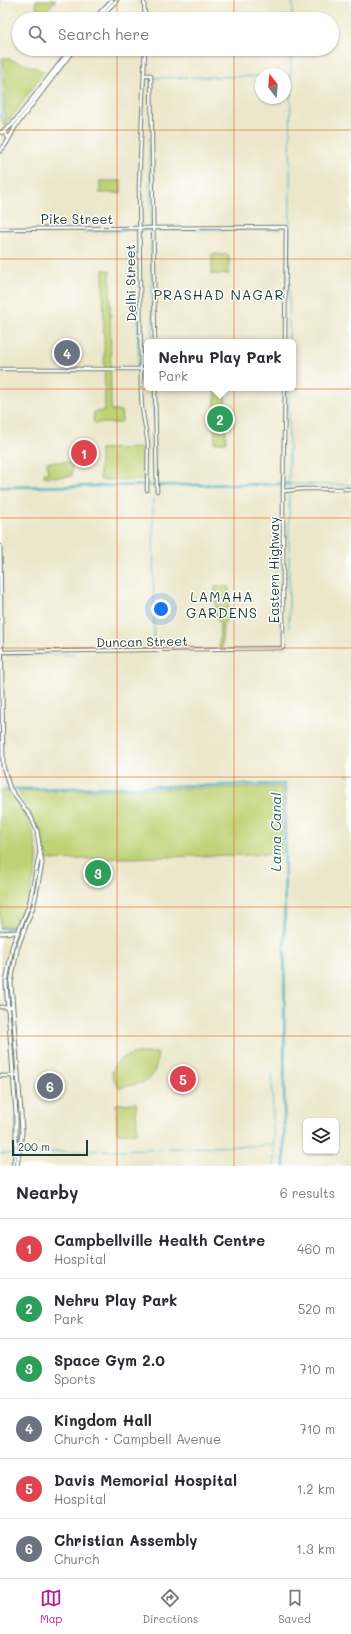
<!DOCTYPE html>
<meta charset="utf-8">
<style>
:root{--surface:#fff;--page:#f2f2f3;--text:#2b2b33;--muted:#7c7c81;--line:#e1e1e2;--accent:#b5179e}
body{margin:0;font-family:Mali,sans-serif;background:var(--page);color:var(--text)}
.controls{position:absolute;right:12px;bottom:12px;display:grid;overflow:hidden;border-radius:6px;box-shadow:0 1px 3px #0004}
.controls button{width:36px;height:36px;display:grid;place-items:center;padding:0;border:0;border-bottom:1px solid var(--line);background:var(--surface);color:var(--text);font:20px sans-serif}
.compass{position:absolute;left:255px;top:68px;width:36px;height:36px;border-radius:50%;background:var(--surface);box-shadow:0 1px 3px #0004;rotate:344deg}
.scale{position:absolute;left:12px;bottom:10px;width:76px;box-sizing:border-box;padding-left:4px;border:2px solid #1f3d34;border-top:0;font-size:11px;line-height:14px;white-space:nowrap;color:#1f3d34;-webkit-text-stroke:3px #fff;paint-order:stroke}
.you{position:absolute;left:161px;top:609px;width:14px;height:14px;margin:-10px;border:3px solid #fff;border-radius:50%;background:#1a73e8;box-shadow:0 0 0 6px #1a73e833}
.badge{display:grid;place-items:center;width:26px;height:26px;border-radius:50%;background:var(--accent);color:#fff;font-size:13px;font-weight:700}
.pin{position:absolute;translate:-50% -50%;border:2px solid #fff;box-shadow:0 1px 4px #0006}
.popup{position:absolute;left:144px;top:339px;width:152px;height:52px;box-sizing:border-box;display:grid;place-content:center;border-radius:6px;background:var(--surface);filter:drop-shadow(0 1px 3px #0005);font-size:13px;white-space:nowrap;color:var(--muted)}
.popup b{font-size:15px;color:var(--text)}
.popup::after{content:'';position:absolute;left:50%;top:100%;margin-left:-8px;border:8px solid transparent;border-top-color:var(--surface)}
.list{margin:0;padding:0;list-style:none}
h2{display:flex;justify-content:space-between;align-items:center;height:52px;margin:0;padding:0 16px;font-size:17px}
h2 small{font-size:13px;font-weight:400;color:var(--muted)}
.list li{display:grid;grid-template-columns:26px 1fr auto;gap:12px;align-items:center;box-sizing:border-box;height:60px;padding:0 16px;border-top:1px solid var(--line)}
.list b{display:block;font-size:15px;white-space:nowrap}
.list p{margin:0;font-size:13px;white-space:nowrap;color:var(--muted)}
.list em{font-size:13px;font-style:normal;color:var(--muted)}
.icon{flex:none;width:22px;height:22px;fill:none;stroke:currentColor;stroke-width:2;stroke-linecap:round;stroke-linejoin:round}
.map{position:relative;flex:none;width:351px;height:1166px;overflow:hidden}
.search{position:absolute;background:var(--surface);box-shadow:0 1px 3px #0004;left:12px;right:12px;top:12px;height:44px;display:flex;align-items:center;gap:10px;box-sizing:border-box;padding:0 14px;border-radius:22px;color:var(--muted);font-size:15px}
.sheet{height:412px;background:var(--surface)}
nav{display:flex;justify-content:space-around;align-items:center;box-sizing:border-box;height:56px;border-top:1px solid var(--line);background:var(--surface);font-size:11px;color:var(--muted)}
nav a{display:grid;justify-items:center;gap:2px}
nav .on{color:var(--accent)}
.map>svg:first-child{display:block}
.green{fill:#bfd275;stroke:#6f8854}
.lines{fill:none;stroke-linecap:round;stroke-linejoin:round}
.stream{stroke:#3facbd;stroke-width:1}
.canal{stroke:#3facbd;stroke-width:2.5}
.minor-casing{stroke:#677869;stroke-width:4.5}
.major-casing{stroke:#677869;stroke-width:5}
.minor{stroke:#fff;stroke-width:2.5}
.major{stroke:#fff;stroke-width:3}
.grid{fill:none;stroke:#de580e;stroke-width:1;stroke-opacity:0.55}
.labels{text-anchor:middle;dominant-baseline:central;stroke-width:3;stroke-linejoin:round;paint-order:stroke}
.street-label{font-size:13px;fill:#1f3d34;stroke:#fff}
.neighbourhood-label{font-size:14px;letter-spacing:1px;fill:#1f3d34;stroke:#fff}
.water-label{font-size:14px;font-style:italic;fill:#2a6464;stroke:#fff}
</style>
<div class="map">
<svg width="351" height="1166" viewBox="0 0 351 1166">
<rect width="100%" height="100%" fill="#fff"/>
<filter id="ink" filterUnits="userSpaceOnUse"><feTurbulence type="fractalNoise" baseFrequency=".025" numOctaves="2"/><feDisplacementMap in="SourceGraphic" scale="8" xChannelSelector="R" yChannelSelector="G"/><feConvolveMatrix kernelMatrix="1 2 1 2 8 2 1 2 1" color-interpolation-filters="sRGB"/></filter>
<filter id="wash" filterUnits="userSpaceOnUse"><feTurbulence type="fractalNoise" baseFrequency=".012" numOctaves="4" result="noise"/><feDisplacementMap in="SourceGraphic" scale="16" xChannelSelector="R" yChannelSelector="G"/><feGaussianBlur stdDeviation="0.9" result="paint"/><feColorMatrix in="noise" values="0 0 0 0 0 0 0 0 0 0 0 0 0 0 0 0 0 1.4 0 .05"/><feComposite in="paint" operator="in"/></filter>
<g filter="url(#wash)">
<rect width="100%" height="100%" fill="#ece7cb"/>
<g class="green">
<polygon points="36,0 56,0 42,15 39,17 37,15"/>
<polygon points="3,57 44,71 4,128"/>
<rect x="100" y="181" width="21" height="12"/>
<polygon points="212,254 229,255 229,274 212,274"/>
<polygon points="103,270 110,270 111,411 121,411 122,421 119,423 95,423 93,421 94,412 105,411"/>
<polygon points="215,388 225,388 226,442 215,443"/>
<polygon points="144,448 144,480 100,480 100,449"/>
<polygon points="47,462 72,462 72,476 44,477 44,473 48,473"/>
<polygon points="215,587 229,587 229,619 223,623 222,649 219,648 220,623 216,618"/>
<polygon points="282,787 281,854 45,860 43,837 18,791"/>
<path d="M8,791C21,808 35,830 37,852C39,873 25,907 18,927H0V792Z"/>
<path d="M137,1053H158C153,1086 150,1080 119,1088C117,1084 112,1078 112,1073C113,1061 127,1055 137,1053Z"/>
<polygon points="136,1103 137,1133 117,1133 116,1104"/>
</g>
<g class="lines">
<g class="stream">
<polyline points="292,19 293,0"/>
<polyline points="0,30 0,0"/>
<polyline points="0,60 1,121"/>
<polyline points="285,76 291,76"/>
<polyline points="149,78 261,76"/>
<polyline points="149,138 153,342"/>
<polyline points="154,230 281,229"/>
<polyline points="84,232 151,230"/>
<polyline points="138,317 138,366 147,365"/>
<polyline points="289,342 291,49"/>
<polyline points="153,388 155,485"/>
<polyline points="289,484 351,485"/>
<polyline points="153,499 154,642"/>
<polyline points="289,628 289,388"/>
<polyline points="2,655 73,654"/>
<polyline points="346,775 351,775"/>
<polyline points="0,790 9,789"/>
<polyline points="272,1075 274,1166"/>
<polyline points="21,1153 275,1145"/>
<polyline points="0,1154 13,1154"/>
</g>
<g class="canal">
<polyline points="0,487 289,484"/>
<polyline points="14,789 285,784 284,1166"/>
<polyline points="0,928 17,928"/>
</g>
</g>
</g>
<g filter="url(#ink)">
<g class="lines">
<defs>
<g id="minor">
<polyline points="144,0 145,19"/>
<polyline points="145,49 139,184 141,391 142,408 148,444 147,490"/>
<polyline points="144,75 151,75 155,342"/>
<polyline points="0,229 286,227 285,342"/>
<polyline points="0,369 147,369"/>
<polyline points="155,388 157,491"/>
<polyline points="283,491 303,489 351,489"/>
<polyline points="0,652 283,648 283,491 285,388"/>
<polyline points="0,1007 12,1007"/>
<polyline points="0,1076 18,1076"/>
</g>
<g id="major">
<polyline points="94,19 112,0"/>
<polyline points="98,19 117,0"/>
<polyline points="0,132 5,133 8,137"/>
<polyline points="3,132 12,125 71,49"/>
<polyline points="0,151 6,144 15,127 74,49"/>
<polyline points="0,546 3,766 10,789 31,817 37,831 42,864 34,904 17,949 11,983 21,1113 22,1133 17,1166"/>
<polyline points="0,933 18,932"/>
<polyline points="13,1166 16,1151 16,1113 6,983 12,947 29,905 40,852"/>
</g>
</defs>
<use href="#minor" class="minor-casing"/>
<use href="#major" class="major-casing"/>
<use href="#minor" class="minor"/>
<use href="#major" class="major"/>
</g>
</g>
<path class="grid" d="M117,0V19M234,0V19M117,49V1166M234,49V1166M0,130H351M0,259H351M0,389H351M0,518H351M0,648H351M0,777H351M0,907H351M0,1036H351"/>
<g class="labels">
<g class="street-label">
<text x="77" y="218">Pike Street</text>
<text transform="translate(130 283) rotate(-91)">Delhi Street</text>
<text transform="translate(273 570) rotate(-90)">Eastern Highway</text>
<text transform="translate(142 641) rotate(-1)">Duncan Street</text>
</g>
<g class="neighbourhood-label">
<text x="219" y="294">PRASHAD NAGAR</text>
<text x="222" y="596">LAMAHA<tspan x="222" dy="16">GARDENS</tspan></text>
</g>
<g class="water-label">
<text transform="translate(275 832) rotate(-90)">Lama Canal</text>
</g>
</g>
</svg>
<div class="controls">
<button><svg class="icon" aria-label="layers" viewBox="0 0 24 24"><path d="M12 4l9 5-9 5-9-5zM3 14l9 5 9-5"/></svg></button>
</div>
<svg class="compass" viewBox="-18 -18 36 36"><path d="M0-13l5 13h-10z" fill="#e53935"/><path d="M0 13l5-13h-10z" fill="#7c7c81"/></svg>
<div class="scale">200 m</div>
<div class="you"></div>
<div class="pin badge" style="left:84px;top:453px;background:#e0444e">1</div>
<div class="pin badge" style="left:220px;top:419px;background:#2e9e5b">2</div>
<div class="popup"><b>Nehru Play Park</b>Park</div>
<div class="pin badge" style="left:98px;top:873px;background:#2e9e5b">3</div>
<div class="pin badge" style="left:67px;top:353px;background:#6b7280">4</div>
<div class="pin badge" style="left:183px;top:1079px;background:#e0444e">5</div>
<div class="pin badge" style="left:50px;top:1086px;background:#6b7280">6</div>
<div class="search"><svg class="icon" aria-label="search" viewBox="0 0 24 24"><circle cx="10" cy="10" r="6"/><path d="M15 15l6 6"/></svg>Search here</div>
</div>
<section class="sheet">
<h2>Nearby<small>6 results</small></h2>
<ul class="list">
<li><span class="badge" style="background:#e0444e">1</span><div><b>Campbellville Health Centre</b><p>Hospital</p></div><em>460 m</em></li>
<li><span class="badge" style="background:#2e9e5b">2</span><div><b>Nehru Play Park</b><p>Park</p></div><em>520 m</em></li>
<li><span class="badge" style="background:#2e9e5b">3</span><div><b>Space Gym 2.0</b><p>Sports</p></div><em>710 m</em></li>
<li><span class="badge" style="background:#6b7280">4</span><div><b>Kingdom Hall</b><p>Church · Campbell Avenue</p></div><em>710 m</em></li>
<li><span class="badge" style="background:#e0444e">5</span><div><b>Davis Memorial Hospital</b><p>Hospital</p></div><em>1.2 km</em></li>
<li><span class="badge" style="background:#6b7280">6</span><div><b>Christian Assembly</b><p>Church</p></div><em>1.3 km</em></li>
</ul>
</section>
<nav>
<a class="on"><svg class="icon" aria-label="map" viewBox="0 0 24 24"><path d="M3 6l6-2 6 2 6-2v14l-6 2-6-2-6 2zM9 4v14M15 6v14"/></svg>Map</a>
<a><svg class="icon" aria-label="directions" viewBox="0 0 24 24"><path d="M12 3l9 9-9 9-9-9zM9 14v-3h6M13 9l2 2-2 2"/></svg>Directions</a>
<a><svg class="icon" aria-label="saved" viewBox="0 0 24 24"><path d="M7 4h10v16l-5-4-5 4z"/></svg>Saved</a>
</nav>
